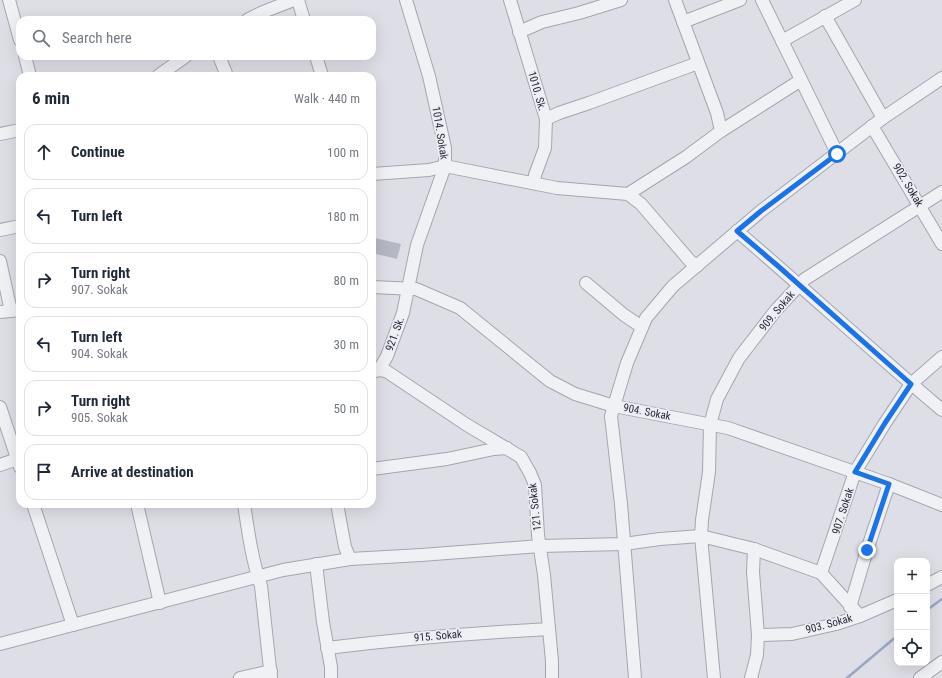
<!DOCTYPE html>
<meta charset="utf-8">
<style>
:root{--surface:#fff;--page:#f6f6f7;--text:#1f2937;--muted:#747a83;--line:#e0e1e3}
body{margin:0;font-family:"Roboto Condensed",sans-serif;background:var(--page);color:var(--text)}
.controls{position:absolute;right:12px;bottom:12px;display:grid;overflow:hidden;border-radius:8px;box-shadow:0 4px 16px #0002}
.controls button{width:36px;height:36px;display:grid;place-items:center;padding:0;border:0;border-bottom:1px solid var(--line);background:var(--surface);color:var(--text);font:20px sans-serif}
.stop{position:absolute;width:12px;height:12px;margin:-9px;border:3px solid #1a73e8;border-radius:50%;background:#fff}
.stop.end{background:#1a73e8;border-color:#fff;box-shadow:0 1px 4px #0008}
.list{margin:0;padding:0;list-style:none}
h2{display:flex;justify-content:space-between;align-items:center;height:52px;margin:0;padding:0 16px;font-size:17px}
h2 small{font-size:13px;font-weight:400;color:var(--muted)}
.list li{display:grid;grid-template-columns:26px 1fr auto;gap:12px;align-items:center;box-sizing:border-box;height:56px;margin:0 8px 8px;padding:0 8px;border:1px solid var(--line);border-radius:12px}
.list b{display:block;font-size:15px;white-space:nowrap}
.list p{margin:0;font-size:13px;white-space:nowrap;color:var(--muted)}
.list em{font-size:13px;font-style:normal;color:var(--muted)}
.icon{flex:none;width:22px;height:22px;fill:none;stroke:currentColor;stroke-width:2;stroke-linecap:round;stroke-linejoin:round}
.map{position:relative;flex:none;width:942px;height:678px;overflow:hidden}
.search{position:absolute;background:var(--surface);box-shadow:0 4px 16px #0002;left:16px;top:16px;width:360px;height:44px;display:flex;align-items:center;gap:10px;box-sizing:border-box;padding:0 14px;border-radius:12px;color:var(--muted);font-size:15px}
.panel{position:absolute;background:var(--surface);box-shadow:0 4px 16px #0002;left:16px;top:72px;width:360px;height:436px;border-radius:12px}
.map>svg:first-child{display:block}
.lines{fill:none;stroke-linecap:round;stroke-linejoin:round}
.stream{stroke:#9ba6c4;stroke-width:2.5}
.building{fill:#b5b8c3}
.minor-casing{stroke:#a4a5b0;stroke-width:14}
.minor{stroke:#f0f1f5;stroke-width:12}
.route{stroke:#1a73e8;stroke-width:5}
.labels{text-anchor:middle;dominant-baseline:central;stroke-width:3.5;stroke-linejoin:round;paint-order:stroke}
.street-label{font-size:11px;fill:#282b3c;stroke:#edeef4}
</style>
<div class="map">
<svg width="942" height="678" viewBox="0 0 942 678">
<rect width="100%" height="100%" fill="#dedfe6"/>
<g class="lines">
<g class="stream">
<polyline points="927,610 942,599"/>
<polyline points="847,678 897,636"/>
</g>
</g>
<polygon class="building" points="375,238 401,244 397,259 372,253"/>
<g class="lines">
<defs>
<g id="minor">
<polyline points="9,0 20,40"/>
<polyline points="298,0 304,20"/>
<polyline points="510,0 546,119 545,148 535,175 534,183"/>
<polyline points="762,0 837,153"/>
<polyline points="825,16 883,118"/>
<polyline points="247,20 263,12 294,0"/>
<polyline points="683,22 740,0"/>
<polyline points="519,32 542,22 579,13 621,0"/>
<polyline points="782,41 855,0"/>
<polyline points="25,56 30,76"/>
<polyline points="219,56 227,76"/>
<polyline points="316,56 322,76"/>
<polyline points="158,76 186,56"/>
<polyline points="546,119 559,113 589,103 698,63"/>
<polyline points="872,126 942,244"/>
<polyline points="721,131 801,80"/>
<polyline points="0,134 20,130"/>
<polyline points="372,174 429,170 445,166 557,188 628,194 641,204 690,261 697,266"/>
<polyline points="628,194 686,157 721,131 717,113 675,0"/>
<polyline points="0,230 20,226"/>
<path d="M737,231C806,290 873,352 942,410"/>
<polyline points="0,261 11,311"/>
<polyline points="586,283 624,315 642,327"/>
<polyline points="372,287 416,289 460,308 550,381 575,394 614,406 728,428 889,484 942,505"/>
<polyline points="0,312 20,310"/>
<polyline points="379,370 386,371 467,425 521,457 530,473 535,485 538,535 544,575 552,661 552,678"/>
<polyline points="372,372 379,370 387,356 403,313 417,245 445,166 445,148 429,76 406,0"/>
<polyline points="0,407 20,467"/>
<polyline points="0,465 20,458"/>
<polyline points="372,469 447,459 494,449 507,448"/>
<polyline points="33,504 73,625"/>
<polyline points="137,504 160,603"/>
<path d="M244,504C248,531 252,560 261,586L271,678"/>
<polyline points="337,504 345,547 350,559"/>
<polyline points="316,564 323,622 331,667 331,678"/>
<polyline points="821,573 855,472 885,423 911,384 942,357"/>
<polyline points="927,585 942,577"/>
<polyline points="850,607 867,550 889,484"/>
<polyline points="758,635 792,634 836,624 860,616 897,600"/>
<polyline points="0,644 283,570 350,559 421,555 540,546 624,544 660,539 701,536 754,549 821,573 860,616"/>
<path d="M327,648C401,639 475,633 549,629"/>
<polyline points="240,678 271,671"/>
<polyline points="635,678 621,504 611,416 627,363 646,318 673,286 761,211 883,118 942,78"/>
<polyline points="714,678 701,536 702,520 709,472 710,425 717,399 739,358 776,310 805,279 942,192"/>
<polyline points="751,678 757,655 758,635 753,572 754,549"/>
<polyline points="920,678 942,662"/>
</g>
</defs>
<use href="#minor" class="minor-casing"/>
<use href="#minor" class="minor"/>
</g>
<g class="lines">
<polyline class="route" points="837,154 761,211 737,231 778,266 911,384 885,423 855,472 889,484 867,550"/>
</g>
<g class="labels">
<g class="street-label">
<text transform="translate(537 91) rotate(74)">1010. Sk.</text>
<text transform="translate(440 133) rotate(81)">1014. Sokak</text>
<text transform="translate(908 185) rotate(59)">902. Sokak</text>
<text transform="translate(777 311) rotate(-50)">909. Sokak</text>
<text transform="translate(395 334) rotate(-70)">921. Sk.</text>
<text transform="translate(647 412) rotate(11)">904. Sokak</text>
<text transform="translate(535 507) rotate(-96)">121. Sokak</text>
<text transform="translate(843 511) rotate(-72)">907. Sokak</text>
<text transform="translate(829 624) rotate(-15)">903. Sokak</text>
<text transform="translate(438 636) rotate(-5)">915. Sokak</text>
</g>
</g>
</svg>
<div class="controls">
<button>+</button>
<button>−</button>
<button><svg class="icon" aria-label="locate" viewBox="0 0 24 24"><circle cx="12" cy="12" r="6"/><path d="M12 2v4M12 18v4M2 12h4M18 12h4"/></svg></button>
</div>
<div class="stop" style="left:837px;top:154px"></div>
<div class="stop end" style="left:867px;top:550px"></div>
<div class="search"><svg class="icon" aria-label="search" viewBox="0 0 24 24"><circle cx="10" cy="10" r="6"/><path d="M15 15l6 6"/></svg>Search here</div>
<section class="panel">
<h2>6 min<small>Walk · 440 m</small></h2>
<ul class="list">
<li><svg class="icon" aria-label="ahead" viewBox="0 0 24 24"><path d="M12 20V5M6 11l6-6 6 6"/></svg><div><b>Continue</b></div><em>100 m</em></li>
<li><svg class="icon" aria-label="left" viewBox="0 0 24 24"><path d="M17 20v-9H6M10 6l-5 5 5 5"/></svg><div><b>Turn left</b></div><em>180 m</em></li>
<li><svg class="icon" aria-label="right" viewBox="0 0 24 24"><path d="M7 20v-9h11M14 6l5 5-5 5"/></svg><div><b>Turn right</b><p>907. Sokak</p></div><em>80 m</em></li>
<li><svg class="icon" aria-label="left" viewBox="0 0 24 24"><path d="M17 20v-9H6M10 6l-5 5 5 5"/></svg><div><b>Turn left</b><p>904. Sokak</p></div><em>30 m</em></li>
<li><svg class="icon" aria-label="right" viewBox="0 0 24 24"><path d="M7 20v-9h11M14 6l5 5-5 5"/></svg><div><b>Turn right</b><p>905. Sokak</p></div><em>50 m</em></li>
<li><svg class="icon" aria-label="arrive" viewBox="0 0 24 24"><path d="M6 21V4h12l-3 4 3 4H6"/></svg><div><b>Arrive at destination</b></div></li>
</ul>
</section>
</div>
